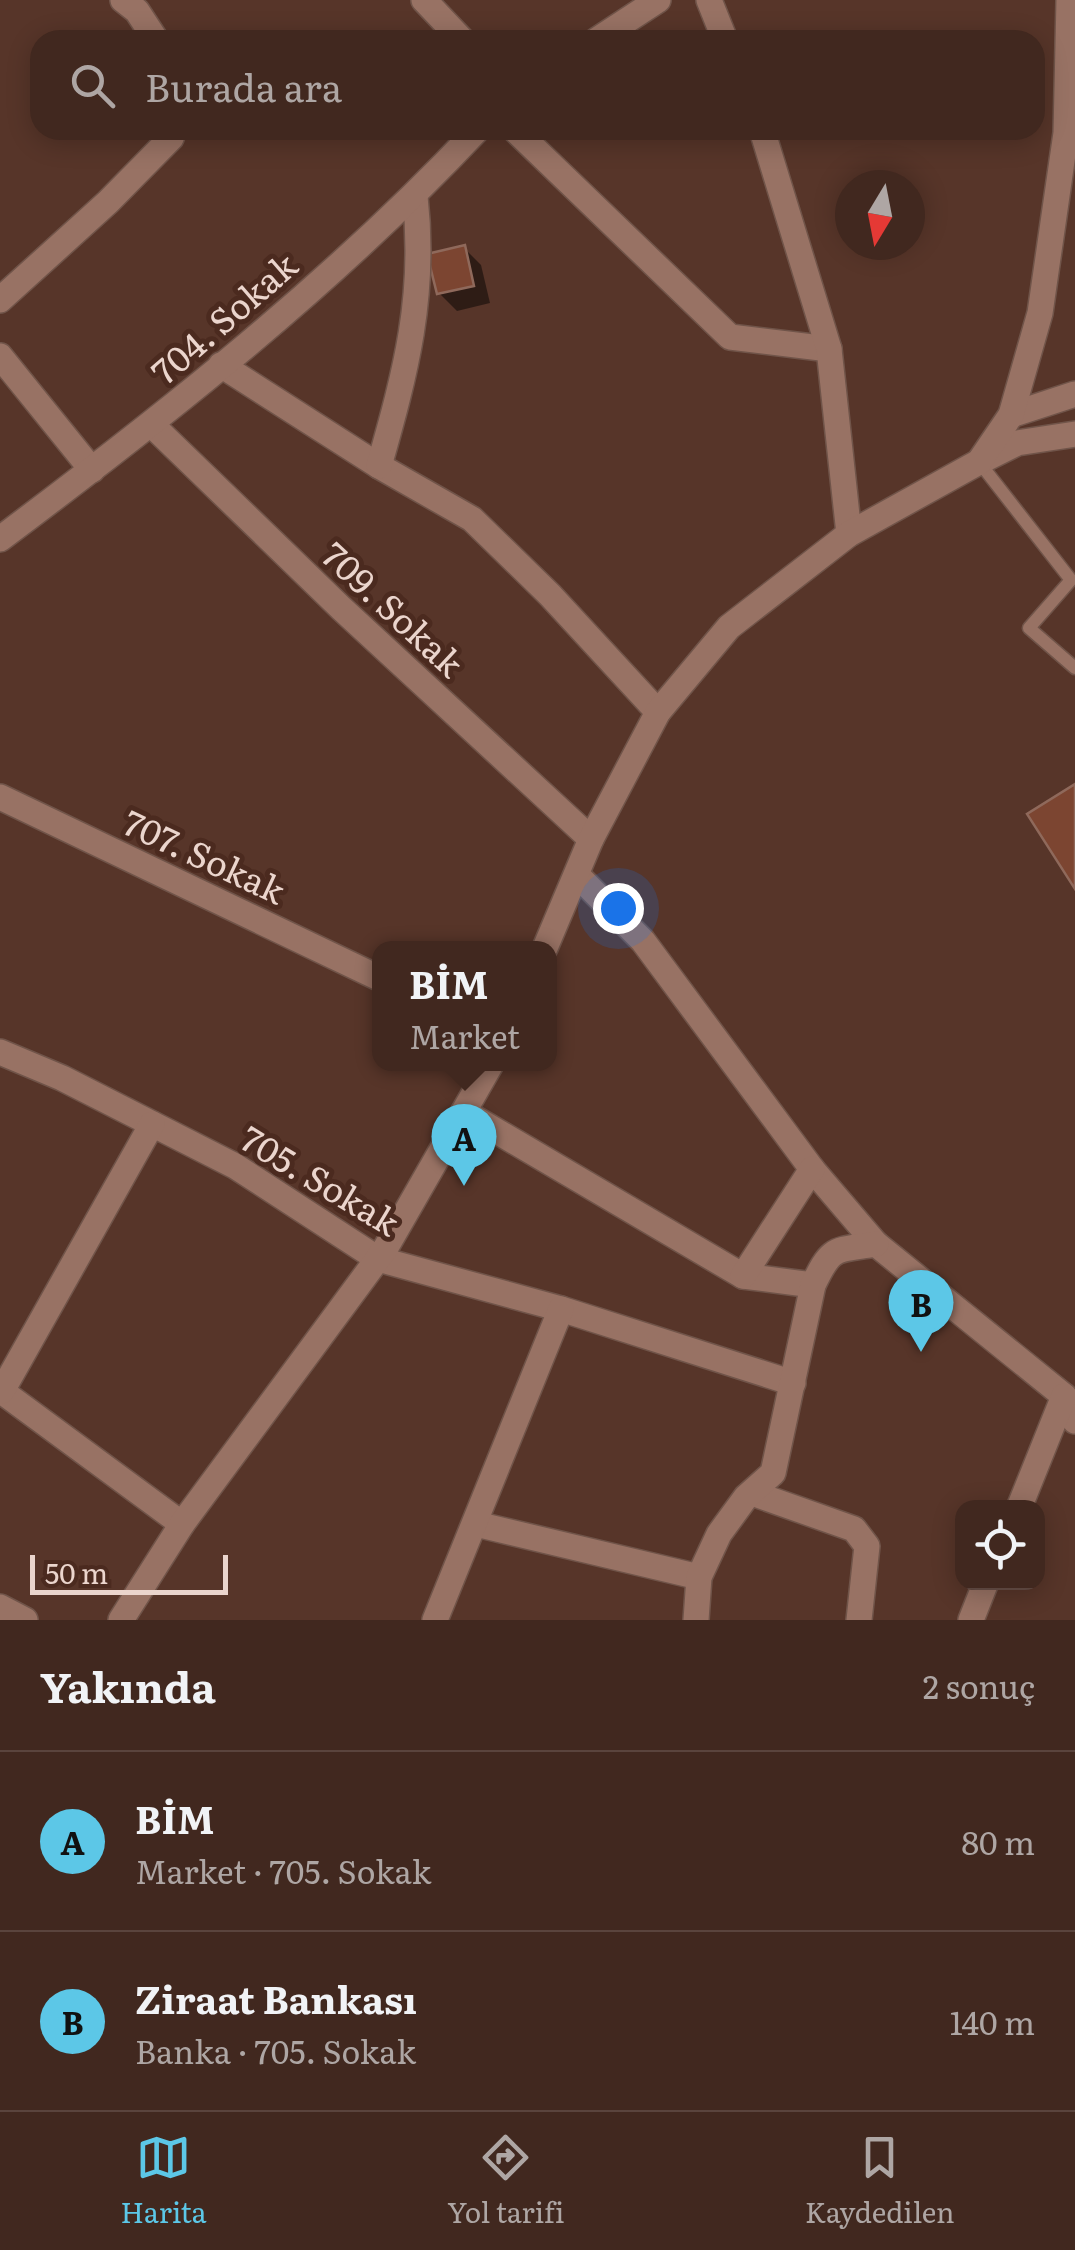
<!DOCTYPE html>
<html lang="tr">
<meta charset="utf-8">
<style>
:root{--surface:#41281f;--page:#4c342c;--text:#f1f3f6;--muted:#aea6a4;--line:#5a443d;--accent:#5cc7e7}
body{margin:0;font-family:Literata,serif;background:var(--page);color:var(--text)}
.controls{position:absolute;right:30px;bottom:30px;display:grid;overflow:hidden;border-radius:20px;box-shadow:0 5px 25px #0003}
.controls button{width:90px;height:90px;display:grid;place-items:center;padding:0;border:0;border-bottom:2px solid var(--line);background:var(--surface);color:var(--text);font:50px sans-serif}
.compass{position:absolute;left:835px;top:170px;width:90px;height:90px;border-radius:50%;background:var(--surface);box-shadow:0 5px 25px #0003;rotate:190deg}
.scale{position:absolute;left:30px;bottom:25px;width:198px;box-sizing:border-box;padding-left:10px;border:5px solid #ebd5cd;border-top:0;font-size:28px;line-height:35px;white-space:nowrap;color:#ebd5cd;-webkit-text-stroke:8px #4b2a1f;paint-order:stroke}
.you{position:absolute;left:618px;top:908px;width:35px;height:35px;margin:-25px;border:8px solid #fff;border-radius:50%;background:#1a73e8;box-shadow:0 0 0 15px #1a73e833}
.badge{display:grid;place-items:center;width:65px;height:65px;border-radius:50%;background:var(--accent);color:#111;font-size:32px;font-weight:700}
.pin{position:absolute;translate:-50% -82px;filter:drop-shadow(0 2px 5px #0008)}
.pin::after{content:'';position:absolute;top:52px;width:35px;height:30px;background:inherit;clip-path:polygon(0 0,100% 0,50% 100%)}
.popup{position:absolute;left:372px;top:941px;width:185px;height:130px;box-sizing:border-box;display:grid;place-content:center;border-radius:20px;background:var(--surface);filter:drop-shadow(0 2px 8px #0005);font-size:32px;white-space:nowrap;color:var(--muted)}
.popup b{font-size:38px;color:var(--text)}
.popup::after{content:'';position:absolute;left:50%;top:100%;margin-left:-20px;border:20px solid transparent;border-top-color:var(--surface)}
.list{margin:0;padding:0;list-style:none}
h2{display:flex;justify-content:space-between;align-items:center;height:130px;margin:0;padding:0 40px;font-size:42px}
h2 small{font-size:32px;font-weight:400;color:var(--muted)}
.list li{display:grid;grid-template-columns:65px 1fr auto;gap:30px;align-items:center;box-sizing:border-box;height:180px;padding:0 40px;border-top:2px solid var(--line)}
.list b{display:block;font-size:38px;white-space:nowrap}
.list p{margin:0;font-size:32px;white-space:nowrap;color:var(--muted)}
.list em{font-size:32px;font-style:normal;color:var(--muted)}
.icon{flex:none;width:55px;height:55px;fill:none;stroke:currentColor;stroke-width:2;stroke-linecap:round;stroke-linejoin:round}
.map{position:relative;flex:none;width:1075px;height:1620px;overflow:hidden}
.search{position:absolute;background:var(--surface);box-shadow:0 5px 25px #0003;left:30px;right:30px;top:30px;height:110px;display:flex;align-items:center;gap:25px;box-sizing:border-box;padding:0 35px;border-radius:30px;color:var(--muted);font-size:38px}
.sheet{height:490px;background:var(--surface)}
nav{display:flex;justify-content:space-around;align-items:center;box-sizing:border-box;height:140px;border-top:2px solid var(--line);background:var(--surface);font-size:28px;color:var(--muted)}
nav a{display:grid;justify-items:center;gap:5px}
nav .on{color:var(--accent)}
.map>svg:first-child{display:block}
.shadow{fill:#0007}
.building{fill:#7c4531;stroke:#8f695b;stroke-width:2.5}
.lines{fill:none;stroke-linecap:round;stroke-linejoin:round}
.service-casing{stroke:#705449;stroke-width:15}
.minor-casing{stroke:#705449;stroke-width:28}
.tertiary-casing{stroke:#705449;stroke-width:28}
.service{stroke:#987264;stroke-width:12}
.minor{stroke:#987264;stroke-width:25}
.tertiary{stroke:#987264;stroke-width:25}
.labels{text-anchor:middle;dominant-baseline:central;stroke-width:10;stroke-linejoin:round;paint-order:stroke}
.street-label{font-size:35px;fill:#ebd5cd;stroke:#4b2a1f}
</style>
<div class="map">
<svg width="1075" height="1620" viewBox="0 0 1075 1620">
<rect width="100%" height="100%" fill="#573529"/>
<polygon class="shadow" points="464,248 481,265 490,303 457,311 439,293"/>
<g class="building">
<polygon points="465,245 474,286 437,294 427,254"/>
<polygon points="1075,784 1075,889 1027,814"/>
</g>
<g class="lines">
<defs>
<polyline id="service" points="979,462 1071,580 1029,628 1075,668"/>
<g id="minor">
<polyline points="123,0 137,11 156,40"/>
<polyline points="424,0 462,40"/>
<polyline points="709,0 725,40"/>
<polyline points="597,40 658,0"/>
<polyline points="515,130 730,337 829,349"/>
<polyline points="762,130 829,349 849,534"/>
<polyline points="0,300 108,202 171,138 174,130"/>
<polyline points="0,356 92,470"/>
<polyline points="221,365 379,466 472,519 550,595 658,712"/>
<polyline points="1011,415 1075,394"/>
<polyline points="152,425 341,608 591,839"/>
<polyline points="979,462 1017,443 1075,434"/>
<path d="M379,466C406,371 426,296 415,196"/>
<path d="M0,539C167,414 334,282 477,130"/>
<polyline points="0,797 379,978"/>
<polyline points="578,876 643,941 812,1169 876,1244 1064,1396 1075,1421"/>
<polyline points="0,1052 62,1078 235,1166 378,1259 561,1309 793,1383"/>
<polyline points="464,1112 743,1276 813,1285"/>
<polyline points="743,1276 812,1169"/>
<polyline points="0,1390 182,1524"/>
<polyline points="2,1391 152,1124"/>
<polyline points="752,1493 854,1529 867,1546 859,1620"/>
<polyline points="1019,1508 1064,1396"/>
<polyline points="476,1524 699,1577"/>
<polyline points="0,1607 25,1620"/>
<polyline points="435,1620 561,1309"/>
<path d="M696,1620L699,1577L719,1534L746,1497L773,1473L813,1285C832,1245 834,1251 876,1244"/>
<polyline points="971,1620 986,1582"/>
</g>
<g id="tertiary">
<polyline points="545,948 591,839 658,712 729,627 849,534 979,462 1011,415 1040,313 1066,133 1069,0"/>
<polyline points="121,1620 182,1524 385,1249 491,1064"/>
</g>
</defs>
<use href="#service" class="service-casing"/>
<use href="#minor" class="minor-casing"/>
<use href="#tertiary" class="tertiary-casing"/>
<use href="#service" class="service"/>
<use href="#minor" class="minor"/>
<use href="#tertiary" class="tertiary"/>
</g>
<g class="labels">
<g class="street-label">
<text transform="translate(223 317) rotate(-41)">704. Sokak</text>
<text transform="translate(394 608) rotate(43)">709. Sokak</text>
<text transform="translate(205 855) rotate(25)">707. Sokak</text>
<text transform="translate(321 1179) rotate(31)">705. Sokak</text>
</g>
</g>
</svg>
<div class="controls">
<button><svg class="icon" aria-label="locate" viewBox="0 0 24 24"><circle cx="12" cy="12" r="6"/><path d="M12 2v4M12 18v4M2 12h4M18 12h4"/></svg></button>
</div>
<svg class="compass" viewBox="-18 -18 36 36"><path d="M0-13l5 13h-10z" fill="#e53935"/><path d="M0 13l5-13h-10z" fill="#aea6a4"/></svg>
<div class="scale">50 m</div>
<div class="you"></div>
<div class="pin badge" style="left:464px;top:1186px">A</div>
<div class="popup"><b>BİM</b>Market</div>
<div class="pin badge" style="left:921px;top:1352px">B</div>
<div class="search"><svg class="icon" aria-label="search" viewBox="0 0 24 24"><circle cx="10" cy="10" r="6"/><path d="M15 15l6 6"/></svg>Burada ara</div>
</div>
<section class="sheet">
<h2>Yakında<small>2 sonuç</small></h2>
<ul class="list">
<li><span class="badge">A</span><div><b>BİM</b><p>Market · 705. Sokak</p></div><em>80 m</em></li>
<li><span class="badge">B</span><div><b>Ziraat Bankası</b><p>Banka · 705. Sokak</p></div><em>140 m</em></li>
</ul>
</section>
<nav>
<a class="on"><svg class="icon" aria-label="map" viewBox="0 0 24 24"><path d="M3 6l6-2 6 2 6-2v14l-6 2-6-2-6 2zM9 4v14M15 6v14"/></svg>Harita</a>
<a><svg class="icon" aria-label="directions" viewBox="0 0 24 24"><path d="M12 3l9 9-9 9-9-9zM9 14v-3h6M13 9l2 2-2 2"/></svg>Yol tarifi</a>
<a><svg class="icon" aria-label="saved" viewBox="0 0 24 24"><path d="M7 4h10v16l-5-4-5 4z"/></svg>Kaydedilen</a>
</nav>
